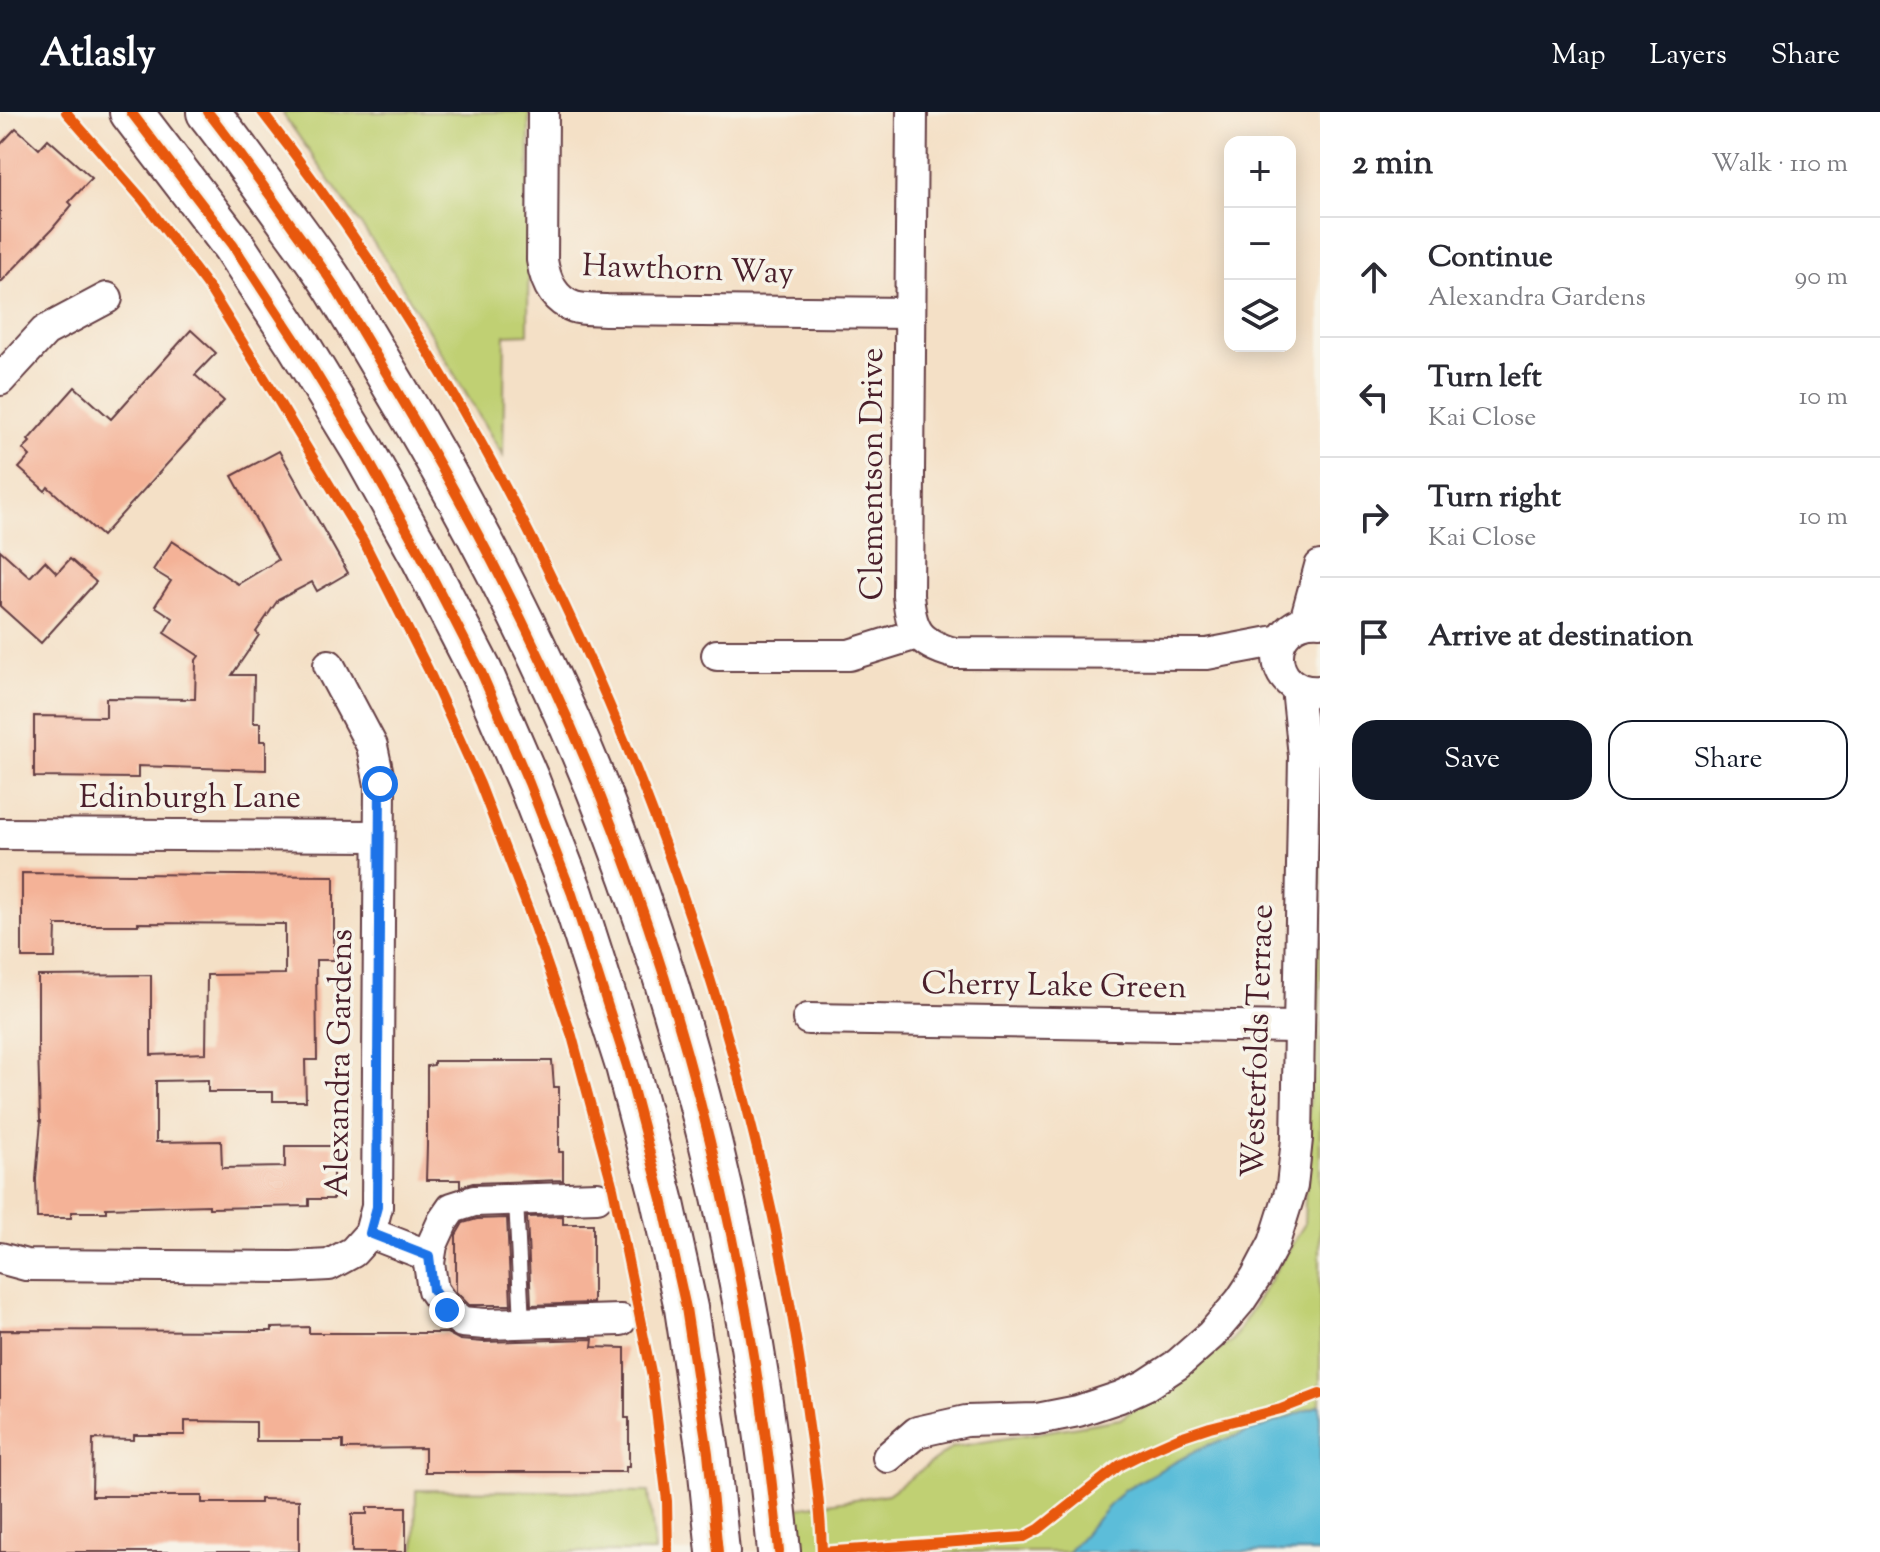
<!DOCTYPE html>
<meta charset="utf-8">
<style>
:root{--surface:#fff;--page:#f7f7f7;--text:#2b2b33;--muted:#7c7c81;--line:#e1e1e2;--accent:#111827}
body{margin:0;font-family:"Sorts Mill Goudy",serif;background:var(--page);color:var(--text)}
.controls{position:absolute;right:24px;top:24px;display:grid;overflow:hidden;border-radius:16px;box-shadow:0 4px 20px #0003}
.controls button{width:72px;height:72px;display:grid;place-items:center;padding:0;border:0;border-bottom:2px solid var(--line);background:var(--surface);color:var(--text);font:40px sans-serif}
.stop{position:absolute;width:24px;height:24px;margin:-18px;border:6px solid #1a73e8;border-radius:50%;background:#fff}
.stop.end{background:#1a73e8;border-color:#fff;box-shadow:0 2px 8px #0008}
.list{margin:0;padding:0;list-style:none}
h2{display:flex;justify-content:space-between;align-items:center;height:104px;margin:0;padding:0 32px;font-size:34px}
h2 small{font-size:26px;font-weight:400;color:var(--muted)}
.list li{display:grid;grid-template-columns:52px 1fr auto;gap:24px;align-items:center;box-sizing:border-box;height:120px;padding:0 32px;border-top:2px solid var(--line)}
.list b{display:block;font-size:30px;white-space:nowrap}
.list p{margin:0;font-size:26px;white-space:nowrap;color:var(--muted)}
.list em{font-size:26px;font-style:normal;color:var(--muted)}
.actions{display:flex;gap:16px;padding:24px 32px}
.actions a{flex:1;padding:18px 0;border:2px solid var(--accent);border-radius:24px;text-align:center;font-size:28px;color:var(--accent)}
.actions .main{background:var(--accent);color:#fff}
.icon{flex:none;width:44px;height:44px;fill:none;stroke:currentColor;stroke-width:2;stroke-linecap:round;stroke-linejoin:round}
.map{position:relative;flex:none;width:1320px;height:1440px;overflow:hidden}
header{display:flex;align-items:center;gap:48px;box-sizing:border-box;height:112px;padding:0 40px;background:var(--accent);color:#fff}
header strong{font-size:38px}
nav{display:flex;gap:44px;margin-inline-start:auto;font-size:28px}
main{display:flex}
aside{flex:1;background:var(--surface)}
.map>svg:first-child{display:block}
.green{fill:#c0d073;stroke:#85784f;stroke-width:2}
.water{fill:#5bbdd9;stroke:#526e82;stroke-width:2}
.building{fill:#f4b297}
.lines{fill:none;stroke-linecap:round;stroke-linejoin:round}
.lane-casing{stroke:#643c42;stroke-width:18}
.street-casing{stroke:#643c42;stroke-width:34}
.secondary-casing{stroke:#643c42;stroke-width:46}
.lane{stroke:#fff;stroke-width:14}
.street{stroke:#fff;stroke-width:30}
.secondary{stroke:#fff;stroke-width:42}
.cycleway-casing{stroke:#f7f3e8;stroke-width:15}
.cycleway{stroke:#e8590c;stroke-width:10}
.route{stroke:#1a73e8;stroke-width:10}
.labels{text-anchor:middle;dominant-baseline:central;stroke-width:7;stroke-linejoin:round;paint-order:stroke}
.street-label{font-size:32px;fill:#4a1f2b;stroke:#f7f3e8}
</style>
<header>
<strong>Atlasly</strong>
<nav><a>Map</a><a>Layers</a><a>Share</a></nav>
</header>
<main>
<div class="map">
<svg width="1320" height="1440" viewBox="0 0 1320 1440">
<rect width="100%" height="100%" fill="#f7f3e8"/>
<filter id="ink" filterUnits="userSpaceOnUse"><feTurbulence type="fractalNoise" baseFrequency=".0125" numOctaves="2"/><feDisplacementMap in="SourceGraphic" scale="16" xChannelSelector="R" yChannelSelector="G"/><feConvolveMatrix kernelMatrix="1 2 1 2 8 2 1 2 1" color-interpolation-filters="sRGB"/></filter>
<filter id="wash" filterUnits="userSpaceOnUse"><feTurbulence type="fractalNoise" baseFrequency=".006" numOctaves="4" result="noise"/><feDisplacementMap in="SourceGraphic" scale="32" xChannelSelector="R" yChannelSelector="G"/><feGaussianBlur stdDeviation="1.8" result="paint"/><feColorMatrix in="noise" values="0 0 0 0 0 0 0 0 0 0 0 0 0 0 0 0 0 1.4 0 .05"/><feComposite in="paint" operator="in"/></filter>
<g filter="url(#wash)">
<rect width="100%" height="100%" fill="#f4e0c6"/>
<g class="green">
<polygon points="285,0 529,0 528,222 505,223 503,344 390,154 283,2"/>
<polygon points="1320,709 1320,1440 799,1440 795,1396 888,1382 953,1335 1120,1307 1232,1229 1304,1113"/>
<polygon points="416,1378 649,1380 655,1440 415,1440"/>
</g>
<polygon class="water" points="1320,1293 1320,1440 1068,1440 1123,1378 1205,1334 1255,1318"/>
<g id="blocks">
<g class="building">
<polygon points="16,16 39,37 48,27 92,66 69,90 72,93 52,117 0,171 0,33"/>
<polygon points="191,218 216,241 195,263 224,289 102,424 48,375 45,379 19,356 30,344 23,337 30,330 28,328 75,275 111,307"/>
<polygon points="279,339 348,461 317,479 312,470 278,488 256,520 259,523 232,563 254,563 253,611 260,611 260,629 266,629 266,658 138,654 138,666 34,665 34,604 106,605 106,586 195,587 196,548 199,544 164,521 173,506 155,494 171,469 153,458 172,429 238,472 278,448 232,364"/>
<polygon points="0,438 30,465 45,449 57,461 70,447 96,470 41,531 0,494"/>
<polygon points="22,761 334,764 334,848 316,848 317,948 305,948 306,989 273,989 273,980 208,980 208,968 156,969 156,1030 221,1029 222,1056 285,1055 285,1034 333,1034 333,1087 309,1087 309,1094 209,1096 209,1093 106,1096 106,1100 71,1100 71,1106 37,1106 36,1067 41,1009 40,1009 38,934 38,864 151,863 151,943 206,941 207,863 285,862 285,812 138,811 138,813 56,813 55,846 22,846"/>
<polygon points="434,949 552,949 554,975 559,975 559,1040 563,1040 563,1068 473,1071 460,1075 460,1068 426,1068 427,1034 427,954 434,953"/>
<polygon points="563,1104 563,1112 593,1112 593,1191 531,1193 527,1105"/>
<polygon points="507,1106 511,1193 469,1193 456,1180 456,1123 463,1111 477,1107"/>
<polygon points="309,1215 309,1221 447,1221 460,1228 483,1230 593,1227 592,1235 625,1236 625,1306 629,1306 629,1355 626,1355 626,1360 425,1360 425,1336 343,1337 343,1329 256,1329 256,1310 185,1309 185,1323 134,1323 134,1328 93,1327 92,1384 202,1384 202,1391 260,1391 260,1387 299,1388 299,1440 0,1440 0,1218 272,1219 272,1216"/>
<polygon points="367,1395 406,1395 406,1440 352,1440 352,1402 367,1402"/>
</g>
</g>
</g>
<g filter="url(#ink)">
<use href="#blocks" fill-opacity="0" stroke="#643c42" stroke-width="2"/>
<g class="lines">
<defs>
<polyline id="lane" points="516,1088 522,1211"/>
<g id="street">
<path d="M543,0L542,148C545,168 553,188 574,195C583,198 596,197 606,198L910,201"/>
<path d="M912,0L908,483C911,519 918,531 954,541L1207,542L1281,528"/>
<polyline points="0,268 45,219 107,186"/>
<polyline points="1305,509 1320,454"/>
<path d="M1320,509C1263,505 1265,584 1320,579"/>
<polyline points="717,543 849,543 917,522"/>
<polyline points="0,722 379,724"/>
<polyline points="808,907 1299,915"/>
<polyline points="597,1085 474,1089 452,1096 443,1109 432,1133 429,1151 433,1178 447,1198 462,1210 485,1212 621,1208"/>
<polyline points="370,1121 429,1144"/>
<polyline points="0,1146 26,1153 292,1155 329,1153 353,1140 370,1121 377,1095 380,672 372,634 329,553"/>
<polyline points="888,1345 917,1320 966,1309 1037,1307 1078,1299 1120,1285 1146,1273 1178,1252 1211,1223 1240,1189 1256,1165 1274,1131 1292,1074 1297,1027 1304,644 1297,576"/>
</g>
<g id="secondary">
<polyline points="131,0 233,133 298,232 362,337 421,443 481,560 529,671 572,782 627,954 662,1087 686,1196 708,1341 718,1440"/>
<path d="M208,0C237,37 265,76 292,114C306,133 320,152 333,172C354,206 374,240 394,274C479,416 555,564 614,719C700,945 757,1199 779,1440"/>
</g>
</defs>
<use href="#lane" class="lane-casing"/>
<use href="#street" class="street-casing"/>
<use href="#secondary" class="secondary-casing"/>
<use href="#lane" class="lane"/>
<use href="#street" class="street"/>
<use href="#secondary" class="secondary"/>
<defs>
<g id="cycleway">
<polyline points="66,0 143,88 209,176 270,275 363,428 428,557 480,672 528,797 572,924 613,1076 652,1265 667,1389 668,1440"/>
<polyline points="131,0 233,133 298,232 362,337 421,443 481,560 529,671 572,782 627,954 662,1087 686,1196 708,1341 718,1440"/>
<path d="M208,0C237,37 265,76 292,114C306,133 320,152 333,172C354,206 374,240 394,274C479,416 555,564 614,719C700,945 757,1199 779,1440"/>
<path d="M262,0C513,321 686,708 773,1105C788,1175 800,1245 809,1315C815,1356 821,1398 822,1440"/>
<polyline points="822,1440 1024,1425 1039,1417 1120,1353 1146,1340 1180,1325 1210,1315 1281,1297 1320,1282"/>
</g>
</defs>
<use href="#cycleway" class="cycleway-casing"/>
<use href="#cycleway" class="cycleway"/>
</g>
</g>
<g class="lines" filter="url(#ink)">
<polyline class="route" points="380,672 377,1095 370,1121 429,1144 433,1178 447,1198"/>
</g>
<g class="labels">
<g class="street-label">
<text transform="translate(688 159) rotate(2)">Hawthorn Way</text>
<text transform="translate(874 362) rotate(-90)">Clementson Drive</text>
<text x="190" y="687">Edinburgh Lane</text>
<text transform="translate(1054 875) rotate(1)">Cherry Lake Green</text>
<text transform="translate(1259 929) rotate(-88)">Westerfolds Terrace</text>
<text transform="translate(341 951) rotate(-89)">Alexandra Gardens</text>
</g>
</g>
</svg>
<div class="controls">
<button>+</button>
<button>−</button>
<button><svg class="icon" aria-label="layers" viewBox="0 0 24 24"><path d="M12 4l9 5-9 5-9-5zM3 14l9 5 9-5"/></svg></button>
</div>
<div class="stop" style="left:380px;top:672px"></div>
<div class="stop end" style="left:447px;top:1198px"></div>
</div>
<aside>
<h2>2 min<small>Walk · 110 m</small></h2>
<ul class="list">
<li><svg class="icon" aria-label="ahead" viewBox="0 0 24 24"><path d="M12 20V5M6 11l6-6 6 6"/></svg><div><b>Continue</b><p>Alexandra Gardens</p></div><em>90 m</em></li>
<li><svg class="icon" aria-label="left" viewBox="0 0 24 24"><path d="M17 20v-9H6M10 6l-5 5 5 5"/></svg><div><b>Turn left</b><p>Kai Close</p></div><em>10 m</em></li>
<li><svg class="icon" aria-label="right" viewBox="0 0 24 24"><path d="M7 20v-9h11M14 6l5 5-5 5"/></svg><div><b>Turn right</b><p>Kai Close</p></div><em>10 m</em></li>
<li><svg class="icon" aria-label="arrive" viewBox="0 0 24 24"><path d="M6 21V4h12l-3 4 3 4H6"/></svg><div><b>Arrive at destination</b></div></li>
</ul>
<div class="actions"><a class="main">Save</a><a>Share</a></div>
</aside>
</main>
